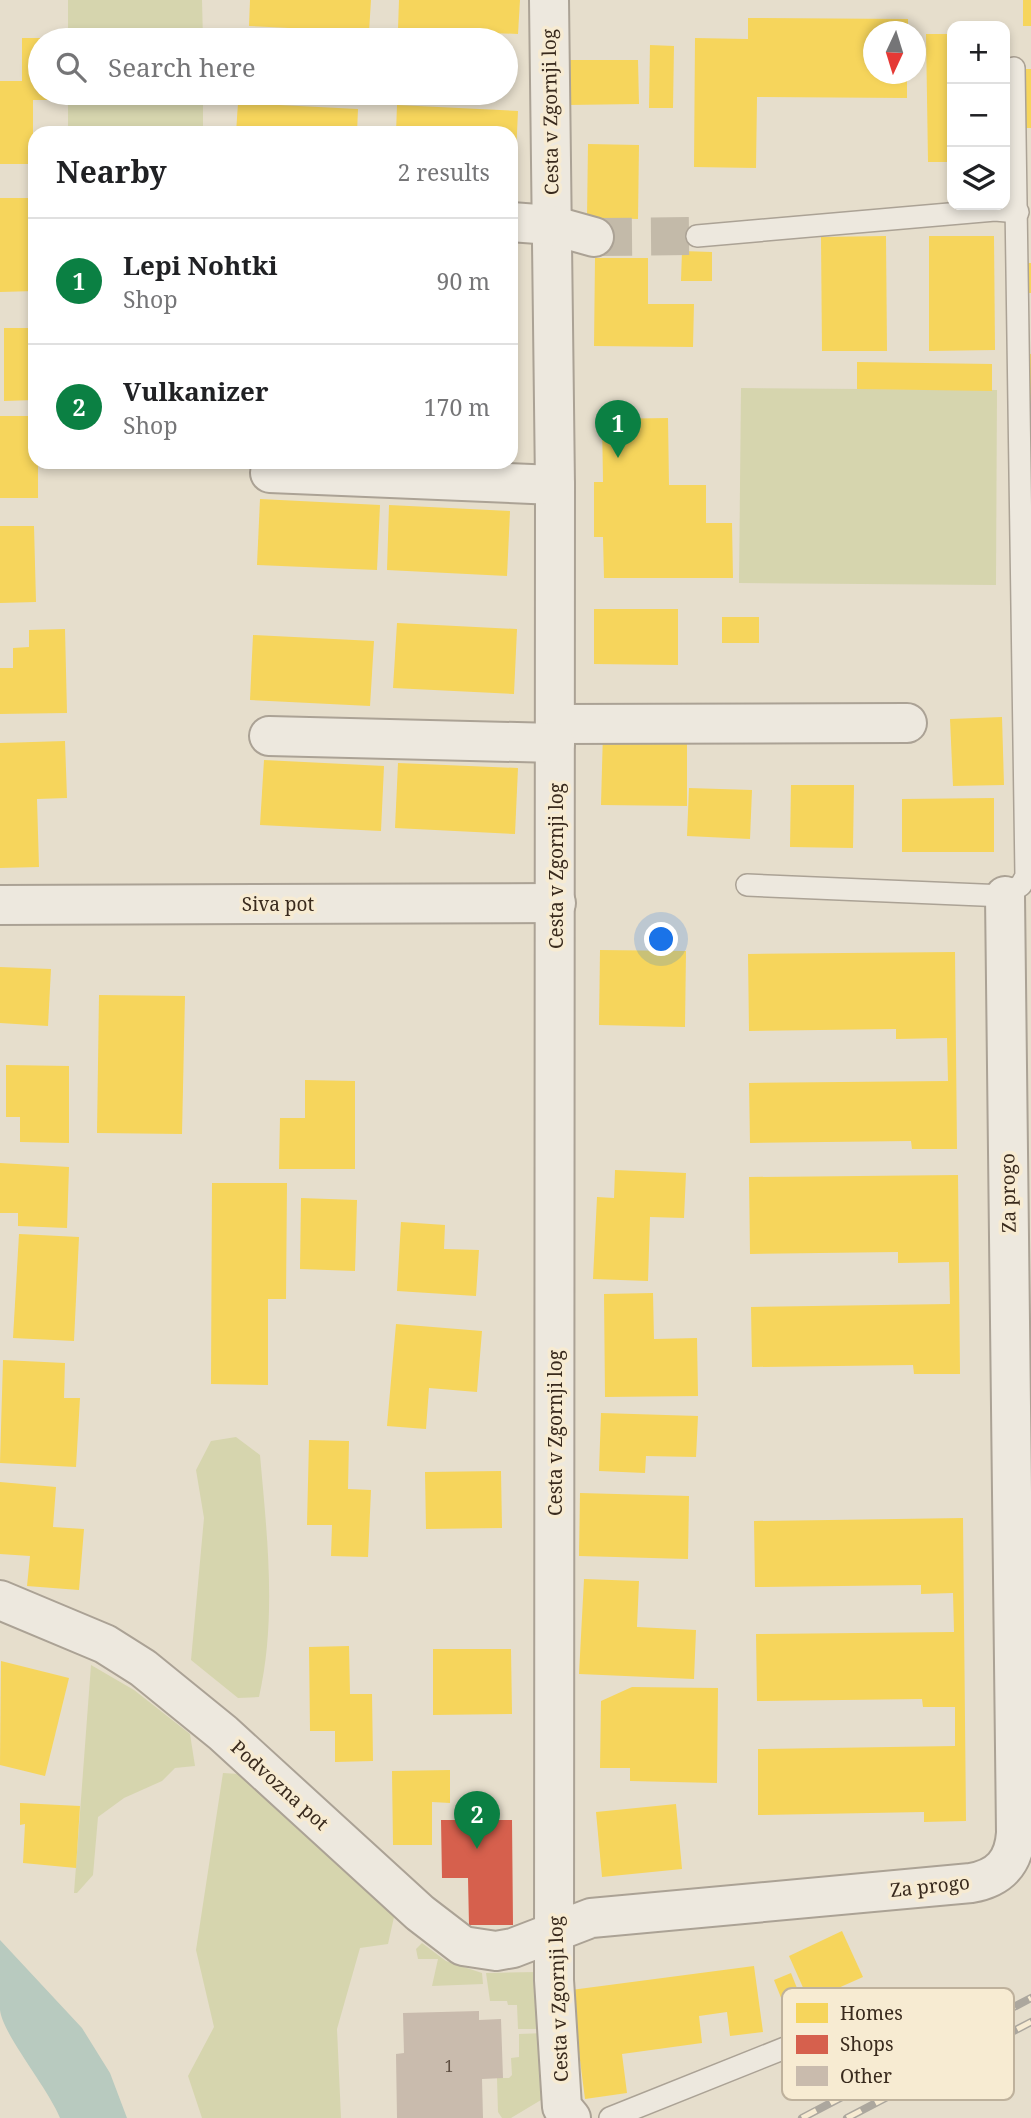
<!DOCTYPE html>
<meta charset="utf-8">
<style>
:root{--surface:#fff;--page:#f2f2f2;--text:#202124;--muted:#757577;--line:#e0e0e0;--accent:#0b8043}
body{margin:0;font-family:"Noto Serif",serif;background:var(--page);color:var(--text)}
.controls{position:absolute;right:21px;top:21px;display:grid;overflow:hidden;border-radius:14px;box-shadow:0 4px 10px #0003}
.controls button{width:63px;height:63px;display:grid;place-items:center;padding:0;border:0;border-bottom:2px solid var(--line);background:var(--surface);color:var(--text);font:35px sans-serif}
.compass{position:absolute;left:863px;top:21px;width:63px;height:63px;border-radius:50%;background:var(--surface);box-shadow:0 4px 10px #0003;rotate:184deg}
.you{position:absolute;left:662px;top:940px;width:24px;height:24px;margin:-18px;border:5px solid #fff;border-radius:50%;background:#1a73e8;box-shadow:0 0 0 10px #1a73e833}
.badge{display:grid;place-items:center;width:46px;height:46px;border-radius:50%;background:var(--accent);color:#fff;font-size:23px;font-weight:700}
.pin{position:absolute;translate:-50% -58px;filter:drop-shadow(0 2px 4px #0008)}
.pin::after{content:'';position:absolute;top:37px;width:24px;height:21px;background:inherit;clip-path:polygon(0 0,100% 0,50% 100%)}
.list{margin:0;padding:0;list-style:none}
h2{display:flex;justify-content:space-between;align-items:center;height:91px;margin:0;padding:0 28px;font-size:30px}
h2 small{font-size:23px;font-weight:400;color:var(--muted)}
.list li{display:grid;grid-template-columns:46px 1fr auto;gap:21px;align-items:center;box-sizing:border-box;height:126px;padding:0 28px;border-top:2px solid var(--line)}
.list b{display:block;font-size:26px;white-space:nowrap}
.list p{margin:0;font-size:23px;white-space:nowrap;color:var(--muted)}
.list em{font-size:23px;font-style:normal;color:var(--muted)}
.icon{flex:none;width:38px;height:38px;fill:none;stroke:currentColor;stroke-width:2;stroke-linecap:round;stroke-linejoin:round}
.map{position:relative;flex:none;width:1031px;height:2118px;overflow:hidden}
.search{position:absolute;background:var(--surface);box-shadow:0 4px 10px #0003;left:28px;top:28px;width:490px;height:77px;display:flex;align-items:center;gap:18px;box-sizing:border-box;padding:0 24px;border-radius:38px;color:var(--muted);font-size:26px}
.panel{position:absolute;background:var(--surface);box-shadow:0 4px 10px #0003;left:28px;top:126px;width:490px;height:343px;border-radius:21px}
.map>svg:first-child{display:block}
.green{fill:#d6d5ae}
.water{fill:#b8cabf}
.homes{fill:#f6d55c}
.shops{fill:#d6604d}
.building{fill:#c9bbad}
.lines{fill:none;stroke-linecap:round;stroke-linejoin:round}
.minor-tunnel{stroke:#c3baa9;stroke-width:38;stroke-dasharray:38 19;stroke-linecap:butt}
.service-casing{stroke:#aba295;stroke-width:24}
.minor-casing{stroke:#aba295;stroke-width:42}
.service{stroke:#ede8de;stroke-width:21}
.minor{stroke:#ede8de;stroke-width:38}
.rail-casing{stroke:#aca79e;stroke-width:8}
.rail{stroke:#f7ebd2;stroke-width:5;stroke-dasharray:16;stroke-linecap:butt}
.labels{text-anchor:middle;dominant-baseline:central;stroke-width:7;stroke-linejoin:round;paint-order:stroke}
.number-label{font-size:16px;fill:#5d4e41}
.street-label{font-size:19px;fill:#392a1d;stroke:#f7ebd2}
.key{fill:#f7ebd2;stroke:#beb19c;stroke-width:2}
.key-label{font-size:19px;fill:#392a1d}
</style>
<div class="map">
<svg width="1031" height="2118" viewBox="0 0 1031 2118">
<rect width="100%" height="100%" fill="#e6decc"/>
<g class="green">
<polygon points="68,0 202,0 203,40 68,40"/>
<rect x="68" y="93" width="135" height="40"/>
<polygon points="741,388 997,390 996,585 739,583"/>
<path d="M236,1437L260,1455C267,1535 277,1618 259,1697L238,1698L191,1660L204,1518L196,1470L211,1441Z"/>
<polygon points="91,1665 134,1690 190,1734 195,1766 175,1768 162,1781 124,1798 98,1817 93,1875 77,1893 74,1893"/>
<polygon points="223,1773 239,1774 394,1917 388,1944 360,1948 337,2029 341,2118 202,2118 188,2076 214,2027 196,1950"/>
<polygon points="422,1943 446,1961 482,1973 483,1984 432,1986 438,1959 418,1959 416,1949"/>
<polygon points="537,1972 545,2029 518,2029 517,2005 508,2005 507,2001 490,2001 486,1973"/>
<polygon points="545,2033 546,2097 511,2118 502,2118 498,2112 497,2078 509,2078 512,2075 511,2058 519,2057 519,2034"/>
</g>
<path class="water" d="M0,1940L82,2028L110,2073L127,2118H60C48,2088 3,2035 0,2010C0,1987 0,1962 0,1940Z"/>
<g class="homes">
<polygon points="250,0 371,0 369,32 249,26"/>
<polygon points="399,0 520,0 518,34 398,29"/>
<rect x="1023" y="0" width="8" height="26"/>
<polygon points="748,18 908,19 908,32 874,32 874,74 907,74 907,98 757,97 756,168 694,167 695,38 748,39"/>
<polygon points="926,34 952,34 952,162 928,162"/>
<polygon points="22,38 40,38 40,93 61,93 61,100 33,100 33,164 0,164 0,81 22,81"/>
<polygon points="650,45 674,46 673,108 649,108"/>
<polygon points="567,60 638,60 639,104 568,105"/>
<polygon points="1020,69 1031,69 1031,128 1021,128"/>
<polygon points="238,103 358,109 357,133 236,133"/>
<polygon points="397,105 518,111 515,176 511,176 511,133 396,133"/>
<polygon points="588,144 639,145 638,219 587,218"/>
<polygon points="0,198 35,198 35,291 0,292"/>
<polygon points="511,236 518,236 514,301 511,301"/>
<polygon points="886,236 887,351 822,351 821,237"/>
<polygon points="929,236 994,236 995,350 929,351"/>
<polygon points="682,251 712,252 712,281 681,281"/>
<polygon points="595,258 648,258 648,304 694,304 693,347 594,346"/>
<rect x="1025" y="263" width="6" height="30"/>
<polygon points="4,328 35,328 35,400 4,401"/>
<polygon points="1025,354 1031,354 1031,426 1027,426"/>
<polygon points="857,362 992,364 992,391 857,389"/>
<polygon points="0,416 35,416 35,462 63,462 63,466 38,466 38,498 0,498"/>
<polygon points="668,418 669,485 706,485 706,523 732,523 733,578 604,578 603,537 594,537 594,482 603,482 602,419"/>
<polygon points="260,499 380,505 377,570 257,565"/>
<polygon points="389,505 510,511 507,576 387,570"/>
<polygon points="0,526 34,526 36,602 0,603"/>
<polygon points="594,609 678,609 678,665 594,664"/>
<rect x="722" y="617" width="37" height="26"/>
<polygon points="397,623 517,629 514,694 393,688"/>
<polygon points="65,629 67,713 0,714 0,668 13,668 13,648 29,647 29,630"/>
<polygon points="253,635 374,641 370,706 250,700"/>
<polygon points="1002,717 1004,785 953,786 950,719"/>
<polygon points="603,732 687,733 687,806 601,805"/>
<polygon points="65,741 67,798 37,799 39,867 0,868 0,743"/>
<polygon points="264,760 384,766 381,831 260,825"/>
<polygon points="398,763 518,768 515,834 395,828"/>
<polygon points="791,785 854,785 853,848 790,847"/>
<polygon points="689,788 752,790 750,839 687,836"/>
<polygon points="994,798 994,852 902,852 902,799"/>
<polygon points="600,950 686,951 685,1027 599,1025"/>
<polygon points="955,952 957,1149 912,1149 911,1141 750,1143 749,1083 948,1081 947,1038 896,1039 896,1029 749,1031 748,954"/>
<polygon points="0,967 51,969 48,1026 0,1023"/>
<polygon points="99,995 185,996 182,1134 97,1133"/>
<polygon points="6,1065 69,1066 69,1143 20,1142 20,1117 6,1117"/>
<polygon points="305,1080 355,1081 355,1169 279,1169 280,1118 305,1118"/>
<polygon points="0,1163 69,1167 67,1228 18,1226 18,1213 0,1213"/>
<polygon points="615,1170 686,1173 684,1218 650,1217 648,1281 593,1279 597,1197 614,1198"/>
<polygon points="958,1175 960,1374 914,1374 913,1365 752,1367 751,1307 950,1304 949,1262 898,1263 898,1252 750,1254 749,1177"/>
<polygon points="212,1183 287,1183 286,1299 268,1299 268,1385 211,1384"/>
<polygon points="301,1198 357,1200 355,1271 300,1269"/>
<polygon points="401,1222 445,1225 444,1249 479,1250 476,1296 397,1291"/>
<polygon points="19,1234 79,1237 74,1341 13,1338"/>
<polygon points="653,1293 654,1339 697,1338 698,1396 605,1397 604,1294"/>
<polygon points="396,1324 482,1331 477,1392 429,1388 426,1429 387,1426"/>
<polygon points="3,1360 65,1363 64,1398 80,1398 76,1467 0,1463"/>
<polygon points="601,1413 698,1416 696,1457 646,1456 645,1473 599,1471"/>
<polygon points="309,1440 349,1441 348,1489 371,1490 368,1557 331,1556 332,1525 307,1525"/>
<polygon points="501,1471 502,1528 426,1529 425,1472"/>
<polygon points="0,1482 56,1487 53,1527 84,1529 79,1590 27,1586 30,1556 0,1554"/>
<polygon points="580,1493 689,1496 688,1559 579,1556"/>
<polygon points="963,1518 966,1821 924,1822 924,1812 758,1815 758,1749 955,1746 955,1707 923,1707 922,1699 757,1701 756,1634 954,1632 953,1593 921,1594 921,1585 755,1587 754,1521"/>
<polygon points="584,1579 639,1581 637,1627 696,1630 694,1679 579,1674"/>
<polygon points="349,1646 350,1694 372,1694 373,1761 335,1762 335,1731 310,1731 309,1647"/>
<polygon points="433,1649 511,1649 512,1714 433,1715"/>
<polygon points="1,1661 69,1678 45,1776 0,1765"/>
<polygon points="632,1687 718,1688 717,1783 630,1781 630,1768 600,1768 601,1701"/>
<polygon points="450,1770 450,1803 432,1802 432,1845 393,1845 392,1771"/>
<polygon points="20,1803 80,1806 76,1868 23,1863 25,1824 20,1825"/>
<polygon points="676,1804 682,1869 602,1877 596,1812"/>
<polygon points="842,1931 863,1977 809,2001 789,1956"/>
<polygon points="754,1966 763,2032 730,2036 727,2012 699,2016 702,2043 622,2054 627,2093 585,2099 571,1990"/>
<polygon points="791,1973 810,2021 793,2028 774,1980"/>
</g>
<polygon class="shops" points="441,1820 512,1820 513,1925 469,1925 468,1878 442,1878"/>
<polygon class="building" points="479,2011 479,2020 501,2019 503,2078 482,2079 483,2118 397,2118 396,2054 404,2053 403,2013"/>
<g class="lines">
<polyline class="minor-tunnel" points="594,237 697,236"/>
<defs>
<g id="service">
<polyline points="697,236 995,210 1018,212"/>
<polyline points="747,885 1005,896 1021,885 1026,876 1014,68"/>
<polyline points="610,2118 810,2038"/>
</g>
<g id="minor">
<polyline points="549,0 555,485 554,1980 562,2107 571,2118"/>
<polyline points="511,222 551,225 594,237"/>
<polyline points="270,473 555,485"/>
<polyline points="556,724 907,723"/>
<polyline points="269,736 555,743"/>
<polyline points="0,905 556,903"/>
<path d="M0,1600L105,1644L143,1668L223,1733L420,1913L463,1946L496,1951L513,1948L591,1918L971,1883C1000,1878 1014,1862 1016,1833L1005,896"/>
</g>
</defs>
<use href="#service" class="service-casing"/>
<use href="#minor" class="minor-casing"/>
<use href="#service" class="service"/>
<use href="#minor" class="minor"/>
<defs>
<g id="rail">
<polyline points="802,2118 1031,1998"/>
<polyline points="847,2118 1031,2022"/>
</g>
</defs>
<use href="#rail" class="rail-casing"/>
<use href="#rail" class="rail"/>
</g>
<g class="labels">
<g class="number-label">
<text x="449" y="2066">1</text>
</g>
<g class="street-label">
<text transform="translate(550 112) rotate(-91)">Cesta v Zgornji log</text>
<text transform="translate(556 866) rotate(-90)">Cesta v Zgornji log</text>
<text x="278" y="904">Siva pot</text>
<text transform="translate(1008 1193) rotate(-91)">Za progo</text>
<text transform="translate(555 1433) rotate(-90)">Cesta v Zgornji log</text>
<text transform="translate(280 1785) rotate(42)">Podvozna pot</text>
<text transform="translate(930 1886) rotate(-6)">Za progo</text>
<text transform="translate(558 1999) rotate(-92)">Cesta v Zgornji log</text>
</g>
</g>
<rect x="782" y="1988" width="232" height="112" rx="10" class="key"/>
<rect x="796" y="2003" width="32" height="20" fill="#f6d55c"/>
<rect x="796" y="2035" width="32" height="19" fill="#d6604d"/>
<rect x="796" y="2066" width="32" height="20" fill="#c9bbad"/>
<g class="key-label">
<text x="840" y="2020">Homes</text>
<text x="840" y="2051">Shops</text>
<text x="840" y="2083">Other</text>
</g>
</svg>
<div class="controls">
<button>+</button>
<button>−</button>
<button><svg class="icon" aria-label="layers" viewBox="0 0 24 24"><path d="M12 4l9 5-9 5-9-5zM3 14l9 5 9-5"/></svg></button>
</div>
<svg class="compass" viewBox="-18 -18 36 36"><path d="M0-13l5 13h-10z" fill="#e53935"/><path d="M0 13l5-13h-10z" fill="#757577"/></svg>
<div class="you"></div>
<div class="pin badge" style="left:618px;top:458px">1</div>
<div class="pin badge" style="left:477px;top:1849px">2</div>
<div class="search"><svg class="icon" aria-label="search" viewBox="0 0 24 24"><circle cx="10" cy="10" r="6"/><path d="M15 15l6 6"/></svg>Search here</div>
<section class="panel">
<h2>Nearby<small>2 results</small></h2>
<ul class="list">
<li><span class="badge">1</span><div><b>Lepi Nohtki</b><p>Shop</p></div><em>90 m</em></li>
<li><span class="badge">2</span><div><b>Vulkanizer</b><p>Shop</p></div><em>170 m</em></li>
</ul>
</section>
</div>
